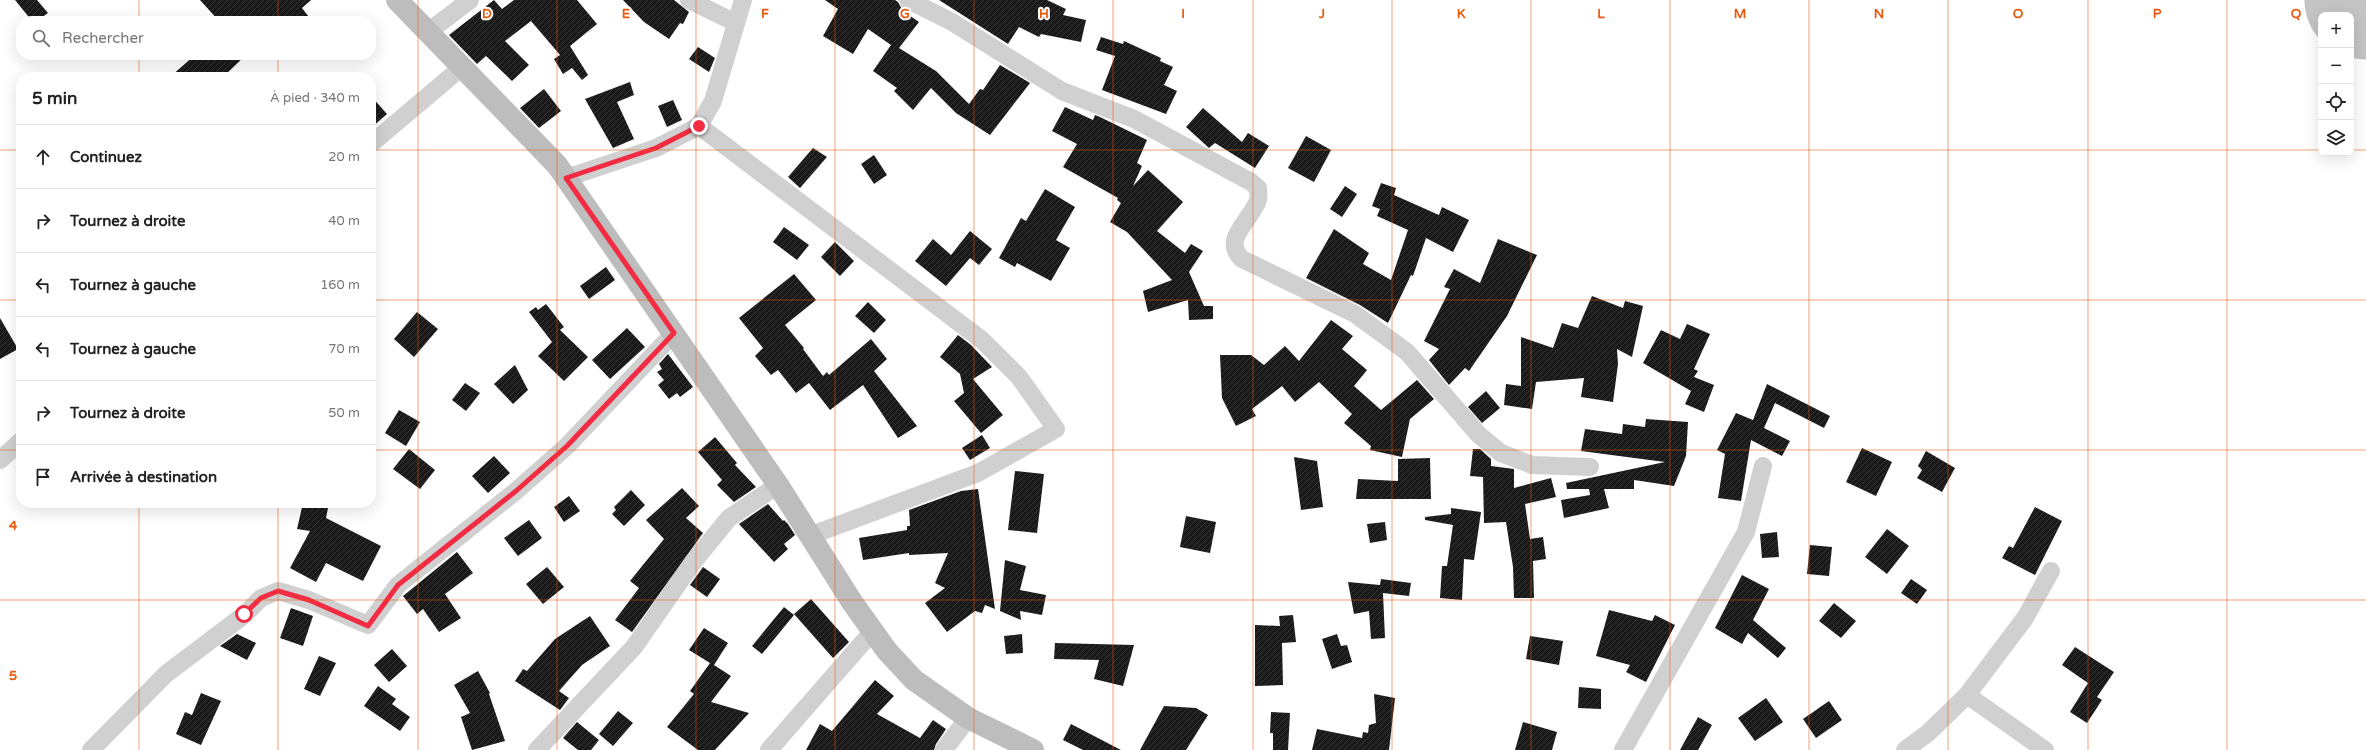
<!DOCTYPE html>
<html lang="fr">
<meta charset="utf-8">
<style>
:root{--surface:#fff;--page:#f2f2f2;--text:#222;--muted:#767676;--line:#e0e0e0}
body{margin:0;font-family:"Varela Round",sans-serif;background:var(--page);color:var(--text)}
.controls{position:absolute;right:12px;top:12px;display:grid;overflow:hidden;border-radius:8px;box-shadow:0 4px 16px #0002}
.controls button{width:36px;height:36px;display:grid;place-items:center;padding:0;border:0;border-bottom:1px solid var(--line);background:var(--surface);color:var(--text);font:20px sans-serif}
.stop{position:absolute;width:12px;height:12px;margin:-9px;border:3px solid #f32c43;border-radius:50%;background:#fff}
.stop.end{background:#f32c43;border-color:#fff;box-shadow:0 1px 4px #0008}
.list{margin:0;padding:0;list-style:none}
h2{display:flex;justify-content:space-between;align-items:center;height:52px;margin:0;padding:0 16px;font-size:17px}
h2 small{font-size:13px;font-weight:400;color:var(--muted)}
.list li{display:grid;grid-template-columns:26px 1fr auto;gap:12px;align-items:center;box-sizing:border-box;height:64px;padding:0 16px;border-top:1px solid var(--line)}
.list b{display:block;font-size:15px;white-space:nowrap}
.list em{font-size:13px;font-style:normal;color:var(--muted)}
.icon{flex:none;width:22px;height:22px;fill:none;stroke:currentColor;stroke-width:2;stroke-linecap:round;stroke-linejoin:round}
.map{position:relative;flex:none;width:2366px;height:750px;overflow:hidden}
.search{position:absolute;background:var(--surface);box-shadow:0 4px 16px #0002;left:16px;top:16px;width:360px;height:44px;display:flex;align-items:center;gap:10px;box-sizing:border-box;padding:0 14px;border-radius:16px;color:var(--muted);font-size:15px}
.panel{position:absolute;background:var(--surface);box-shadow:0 4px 16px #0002;left:16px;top:72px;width:360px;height:436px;border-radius:16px}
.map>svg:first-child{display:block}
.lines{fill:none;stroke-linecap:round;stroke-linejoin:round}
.runway{stroke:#c4c4c4;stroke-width:117}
.building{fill:url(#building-hatch)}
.minor{stroke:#d0d0d0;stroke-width:18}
.secondary{stroke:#bdbdbd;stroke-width:22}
.route{stroke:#f32c43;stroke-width:5}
.grid{fill:none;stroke:#e8590c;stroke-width:1;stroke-opacity:0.55}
.grid-label{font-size:13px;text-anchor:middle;font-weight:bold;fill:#e8590c;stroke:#fff;stroke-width:4;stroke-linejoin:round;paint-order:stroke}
</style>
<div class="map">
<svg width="2366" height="750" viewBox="0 0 2366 750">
<defs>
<pattern id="building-hatch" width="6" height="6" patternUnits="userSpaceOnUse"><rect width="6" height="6" fill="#1a1a1a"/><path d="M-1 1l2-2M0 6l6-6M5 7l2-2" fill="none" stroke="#333"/></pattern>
</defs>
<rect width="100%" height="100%" fill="#fff"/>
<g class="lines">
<polyline class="runway" points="2363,0 2366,1"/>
</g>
<g class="building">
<polygon points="15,0 37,0 48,13 37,21 32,21"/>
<polygon points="200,0 311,0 302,8 312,21 219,21"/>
<polygon points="494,0 502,9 514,0 577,0 597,24 570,46 588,75 582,80 572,68 563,74 554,59 560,55 531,21 505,41 529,65 512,81 486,56 477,64 449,35"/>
<polygon points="623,0 674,0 689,12 683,24 680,23 669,39 644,22"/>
<polygon points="825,0 895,0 898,2 903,11 919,22 899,48 936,71 969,104 980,89 983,90 1000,65 1030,83 990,135 956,113 931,88 913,110 894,91 897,88 873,71 891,45 868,29 853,54 823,36 838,9"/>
<polygon points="939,0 1047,0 1066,9 1063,15 1086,20 1081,42 1041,34 1039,37 1019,27 1008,44"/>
<polygon points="1101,37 1123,44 1124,41 1161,58 1160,61 1173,67 1164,85 1177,91 1166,114 1102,90 1115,56 1096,50"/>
<polygon points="698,47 715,58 709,72 689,59"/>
<polygon points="195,55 246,55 223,77 170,77"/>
<polygon points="630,82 634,95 617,102 634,139 613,148 585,99"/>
<polygon points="544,89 561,111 539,128 520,108"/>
<polygon points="371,96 387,114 371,128"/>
<polygon points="673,100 682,120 667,127 658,106"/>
<polygon points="1065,107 1093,120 1095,115 1100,117 1147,140 1137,163 1142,166 1133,186 1148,170 1183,202 1157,231 1185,253 1191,244 1203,251 1189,272 1204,306 1213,306 1213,319 1189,320 1188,300 1148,312 1143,291 1172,280 1127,232 1110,222 1121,203 1117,200 1118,198 1063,167 1077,144 1052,131"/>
<polygon points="1203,108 1242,142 1248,133 1269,146 1255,168 1215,143 1209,148 1186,127"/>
<polygon points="1306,136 1331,150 1314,182 1288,168"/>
<polygon points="813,148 827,157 800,188 788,177"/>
<polygon points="874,155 887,175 874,184 861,164"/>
<polygon points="1381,183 1396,188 1394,195 1439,215 1442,207 1469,220 1453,252 1426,238 1413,276 1411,275 1388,323 1360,305 1306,278 1334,229 1369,253 1363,264 1391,280 1408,230 1377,216 1380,209 1372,206"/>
<polygon points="1345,186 1357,194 1342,217 1330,209"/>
<polygon points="1045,189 1075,207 1056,240 1070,248 1051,281 1017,263 1015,267 999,258 1021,218 1026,221"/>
<polygon points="784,227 809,245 797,260 773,242"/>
<polygon points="970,231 992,249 979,265 970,258 946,286 915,261 933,239 951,255"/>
<polygon points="1498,239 1537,255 1507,316 1469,371 1465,368 1449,385 1429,360 1439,349 1424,341 1450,289 1444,287 1454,269 1480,283"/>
<polygon points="835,242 854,261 840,276 821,257"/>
<polygon points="606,267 615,280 589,299 580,286"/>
<polygon points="794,274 816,300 785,325 804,348 803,349 823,376 827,372 829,375 871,339 887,359 874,371 917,426 898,438 863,385 830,410 809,383 796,393 778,370 771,375 755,356 763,348 739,318"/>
<polygon points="1592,296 1623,308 1625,301 1643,306 1632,357 1617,349 1618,364 1613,402 1581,397 1584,378 1536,382 1532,409 1504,405 1506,384 1521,386 1521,337 1553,348 1562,323 1578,328"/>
<polygon points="868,302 886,320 874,333 855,316"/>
<polygon points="546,304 564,327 560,330 588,357 564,381 538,356 552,342 529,312 536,307 538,310"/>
<polygon points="417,312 438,329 414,357 394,339"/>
<polygon points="0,318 18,349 0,359"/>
<polygon points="1331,320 1353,336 1342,349 1367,370 1354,386 1381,410 1417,380 1434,399 1410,419 1402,457 1370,450 1371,446 1344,423 1352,414 1319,382 1295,402 1282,386 1252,409 1256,416 1236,426 1222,398 1220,355 1251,355 1264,365 1285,346 1299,361"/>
<polygon points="1687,324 1710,334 1694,369 1698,371 1694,377 1714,385 1704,412 1685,404 1691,391 1643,363 1661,330 1680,339"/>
<polygon points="627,328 645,347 610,379 592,360"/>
<polygon points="958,335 971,345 992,367 973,379 1003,415 981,433 954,401 964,393 960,374 940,357"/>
<polygon points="668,354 693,387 680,397 677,393 669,399 658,385 664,380 657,372 662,369 659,364"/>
<polygon points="515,365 528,390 513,404 494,384"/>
<polygon points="465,383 480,393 466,411 452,400"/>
<polygon points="1767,384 1830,416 1824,428 1775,403 1764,428 1790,441 1782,456 1751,440 1741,501 1718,498 1725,454 1717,450 1736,413 1753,420"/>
<polygon points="1486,391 1500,408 1482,423 1468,407"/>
<polygon points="399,410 420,422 406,446 385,433"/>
<polygon points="1646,419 1688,422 1686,456 1674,486 1634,480 1634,489 1604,489 1609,508 1564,518 1561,500 1590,495 1589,489 1567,489 1566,483 1665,462 1581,451 1585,429 1622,434 1623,424 1645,427"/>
<polygon points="982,435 990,448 970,460 962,448"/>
<polygon points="715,437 737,463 735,465 756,487 734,502 717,485 722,480 698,452"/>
<polygon points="1862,448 1892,462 1876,496 1846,482"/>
<polygon points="409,449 435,470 420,489 393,469"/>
<polygon points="1473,449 1480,449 1491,459 1491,466 1514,469 1514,488 1551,478 1556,497 1525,504 1530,539 1543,537 1546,559 1533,561 1534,598 1514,598 1513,567 1506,522 1484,523 1483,477 1470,476"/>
<polygon points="1926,451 1955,468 1942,492 1917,478 1922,470 1918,466"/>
<polygon points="494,456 510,473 488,493 472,476"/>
<polygon points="1294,457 1317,461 1323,507 1301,510"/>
<polygon points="1430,458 1431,499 1356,499 1358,479 1398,481 1398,459"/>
<polygon points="1015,471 1044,474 1037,533 1008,530"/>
<polygon points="682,488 699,506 686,518 703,533 632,632 615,620 639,588 630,581 664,539 646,520"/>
<polygon points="978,489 995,609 985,605 982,613 975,611 947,632 925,603 945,588 935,583 948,553 909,555 909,553 863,560 859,538 907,530 907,526 910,526 909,510 961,491"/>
<polygon points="631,490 645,505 624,526 612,514 616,510 614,507"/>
<polygon points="569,496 580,511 564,522 554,507"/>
<polygon points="303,503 329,503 326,518 381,546 363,581 326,563 316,582 290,568 310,531 297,529"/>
<polygon points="768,504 783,521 784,520 788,524 795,535 784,544 788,549 774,562 739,524"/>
<polygon points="2035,507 2062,521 2035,575 2002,558 2009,546 2013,548"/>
<polygon points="1451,508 1481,512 1474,560 1464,559 1462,600 1440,598 1442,566 1447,566 1453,525 1425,520 1425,517 1451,514"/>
<polygon points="1186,516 1216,522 1210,553 1180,547"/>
<polygon points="529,520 542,538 518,556 504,538"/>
<polygon points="1385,522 1387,540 1370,543 1367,524"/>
<polygon points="1887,529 1909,546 1887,574 1865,557"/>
<polygon points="1777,532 1779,557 1762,558 1760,534"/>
<polygon points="1810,545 1832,547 1829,576 1807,574"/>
<polygon points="457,552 473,573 445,594 461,618 439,632 423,609 417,614 403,596"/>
<polygon points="1005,560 1026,566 1020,590 1046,595 1042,615 1020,611 1021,620 1000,611"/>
<polygon points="547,567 564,587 543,604 526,584"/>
<polygon points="703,567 720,579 707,597 690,585"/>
<polygon points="1742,575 1769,589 1753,620 1786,648 1778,658 1748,633 1742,644 1715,628"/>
<polygon points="1381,579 1411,583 1409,596 1383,593 1385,638 1371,639 1369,611 1354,614 1348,582 1380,585"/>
<polygon points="1911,579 1927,590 1917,604 1901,593"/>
<polygon points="811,599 849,642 833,658 794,614"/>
<polygon points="1834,603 1856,621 1841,638 1819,621"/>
<polygon points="784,607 794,615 762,654 752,646"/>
<polygon points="291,608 313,616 303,646 280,638"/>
<polygon points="1609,610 1652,621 1655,615 1675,625 1646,682 1626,672 1630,665 1596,656"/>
<polygon points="1293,615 1296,642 1282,643 1283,685 1255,686 1255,625 1280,626 1279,616"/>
<polygon points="590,616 610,646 582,665 559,691 569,698 560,710 515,681 523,669 527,671 555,639"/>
<polygon points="704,628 728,643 714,665 731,676 711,702 749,713 715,750 698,750 667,727 694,694 690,691 710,663 689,650"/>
<polygon points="237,634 256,643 247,660 220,646"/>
<polygon points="1022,634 1023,653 1006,654 1004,636"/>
<polygon points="1337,634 1341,646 1347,645 1352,662 1332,669 1322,639"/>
<polygon points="1530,636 1563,641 1559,665 1526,659"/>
<polygon points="1055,643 1134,645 1123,686 1094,679 1099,660 1054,659"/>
<polygon points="2075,647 2114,672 2097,697 2102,700 2087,723 2070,712 2088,683 2062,665"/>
<polygon points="392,649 407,666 389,682 374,665"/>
<polygon points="319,656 336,663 320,696 304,689"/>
<polygon points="478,671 490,693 489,694 505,741 472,750 461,717 470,713 454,685"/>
<polygon points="875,680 894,696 877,714 920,738 933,720 946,729 936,744 934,750 806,750 820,724 832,731"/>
<polygon points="378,686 396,699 392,704 410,717 400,731 364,706"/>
<polygon points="1579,687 1601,689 1601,709 1578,708"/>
<polygon points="201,693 221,701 201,745 176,734 185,712 192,715"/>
<polygon points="1374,694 1395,698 1389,750 1312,750 1317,729 1362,738 1363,732 1368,733 1369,725 1376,723"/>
<polygon points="1766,698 1783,722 1755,741 1738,718"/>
<polygon points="1829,701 1842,720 1816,738 1803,719"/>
<polygon points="1164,706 1196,708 1208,715 1186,750 1140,750"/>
<polygon points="618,711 633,723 613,746 599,734"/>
<polygon points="1271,712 1290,713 1288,750 1273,750 1273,733 1270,733"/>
<polygon points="1698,717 1712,725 1698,750 1680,750"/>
<polygon points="577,722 599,740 591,750 578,750 563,738"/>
<polygon points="1523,722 1557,732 1552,750 1515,750"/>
<polygon points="1071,724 1121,750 1083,750 1063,740"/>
</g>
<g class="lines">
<g class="minor">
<polyline points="689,0 736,23"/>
<path d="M908,0L952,22L1062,91L1134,119L1251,182L1258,188C1258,192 1259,197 1258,200C1251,221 1221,239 1242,259L1355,314L1407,352L1479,435L1501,453L1532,465L1590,467"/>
<polyline points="428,32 470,0"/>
<polyline points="699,126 982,340 1019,377 1056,429 978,473 809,536"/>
<polyline points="371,144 462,67"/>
<polyline points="566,178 656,148 699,126 713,101 743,0"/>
<polyline points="0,460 21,441"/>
<polyline points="1967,695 2045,750"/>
<polyline points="91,750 166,674 244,615 261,598 278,591 309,600 368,625 398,585 516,491 567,446 674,333"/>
<polyline points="537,750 634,647 694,561 729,518 778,485"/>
<polyline points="769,750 872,632"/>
<polyline points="944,750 968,718"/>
<polyline points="1623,750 1746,532 1763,466"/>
<polyline points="1905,750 1928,733 1967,695 2025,618 2051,571"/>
</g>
<polyline class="secondary" points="397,0 557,165 778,485 852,602 887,651 914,680 968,718 1033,750"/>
</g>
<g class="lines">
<polyline class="route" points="244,614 261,598 278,591 309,600 368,626 398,585 516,491 567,446 674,333 566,178 656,148 699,126"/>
</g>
<path class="grid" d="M139,0V21M278,0V21M418,0V750M557,0V750M696,0V750M835,0V750M974,0V750M1113,0V750M1253,0V750M1392,0V750M1531,0V750M1670,0V750M1809,0V750M1948,0V750M2088,0V750M2227,0V750M139,55V77M278,55V77M0,150H21M371,150H2321M2351,150H2366M0,300H21M371,300H2366M0,450H21M371,450H2366M139,503V750M278,503V750M0,600H2366"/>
<g class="grid-label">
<text x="487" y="18">D</text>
<text x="626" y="18">E</text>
<text x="765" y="18">F</text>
<text x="905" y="18">G</text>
<text x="1044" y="18">H</text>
<text x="1183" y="18">I</text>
<text x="1322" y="18">J</text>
<text x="1461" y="18">K</text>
<text x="1601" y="18">L</text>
<text x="1740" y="18">M</text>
<text x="1879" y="18">N</text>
<text x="2018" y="18">O</text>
<text x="2157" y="18">P</text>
<text x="2296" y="18">Q</text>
<text x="13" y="530">4</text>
<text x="13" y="680">5</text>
</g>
</svg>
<div class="controls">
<button>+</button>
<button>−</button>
<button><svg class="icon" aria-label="locate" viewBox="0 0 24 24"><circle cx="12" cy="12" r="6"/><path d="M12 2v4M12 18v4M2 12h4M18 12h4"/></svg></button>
<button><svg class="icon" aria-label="layers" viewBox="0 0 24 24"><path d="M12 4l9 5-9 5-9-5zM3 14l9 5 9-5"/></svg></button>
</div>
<div class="stop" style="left:244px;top:614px"></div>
<div class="stop end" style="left:699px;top:126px"></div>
<div class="search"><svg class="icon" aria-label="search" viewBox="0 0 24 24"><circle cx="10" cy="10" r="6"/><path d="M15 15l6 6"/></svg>Rechercher</div>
<section class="panel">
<h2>5 min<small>À pied · 340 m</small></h2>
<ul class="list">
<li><svg class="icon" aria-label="ahead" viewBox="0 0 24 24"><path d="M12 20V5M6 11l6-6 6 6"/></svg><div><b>Continuez</b></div><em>20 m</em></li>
<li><svg class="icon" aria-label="right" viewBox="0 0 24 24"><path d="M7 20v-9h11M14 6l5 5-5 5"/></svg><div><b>Tournez à droite</b></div><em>40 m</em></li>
<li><svg class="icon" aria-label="left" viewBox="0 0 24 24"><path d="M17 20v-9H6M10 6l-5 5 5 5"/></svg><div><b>Tournez à gauche</b></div><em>160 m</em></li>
<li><svg class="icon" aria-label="left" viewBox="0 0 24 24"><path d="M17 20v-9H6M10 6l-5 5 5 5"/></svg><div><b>Tournez à gauche</b></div><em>70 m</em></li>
<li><svg class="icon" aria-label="right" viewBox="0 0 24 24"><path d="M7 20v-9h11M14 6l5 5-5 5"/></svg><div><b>Tournez à droite</b></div><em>50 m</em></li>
<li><svg class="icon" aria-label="arrive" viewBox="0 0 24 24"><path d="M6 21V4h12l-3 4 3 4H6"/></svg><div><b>Arrivée à destination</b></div></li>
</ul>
</section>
</div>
